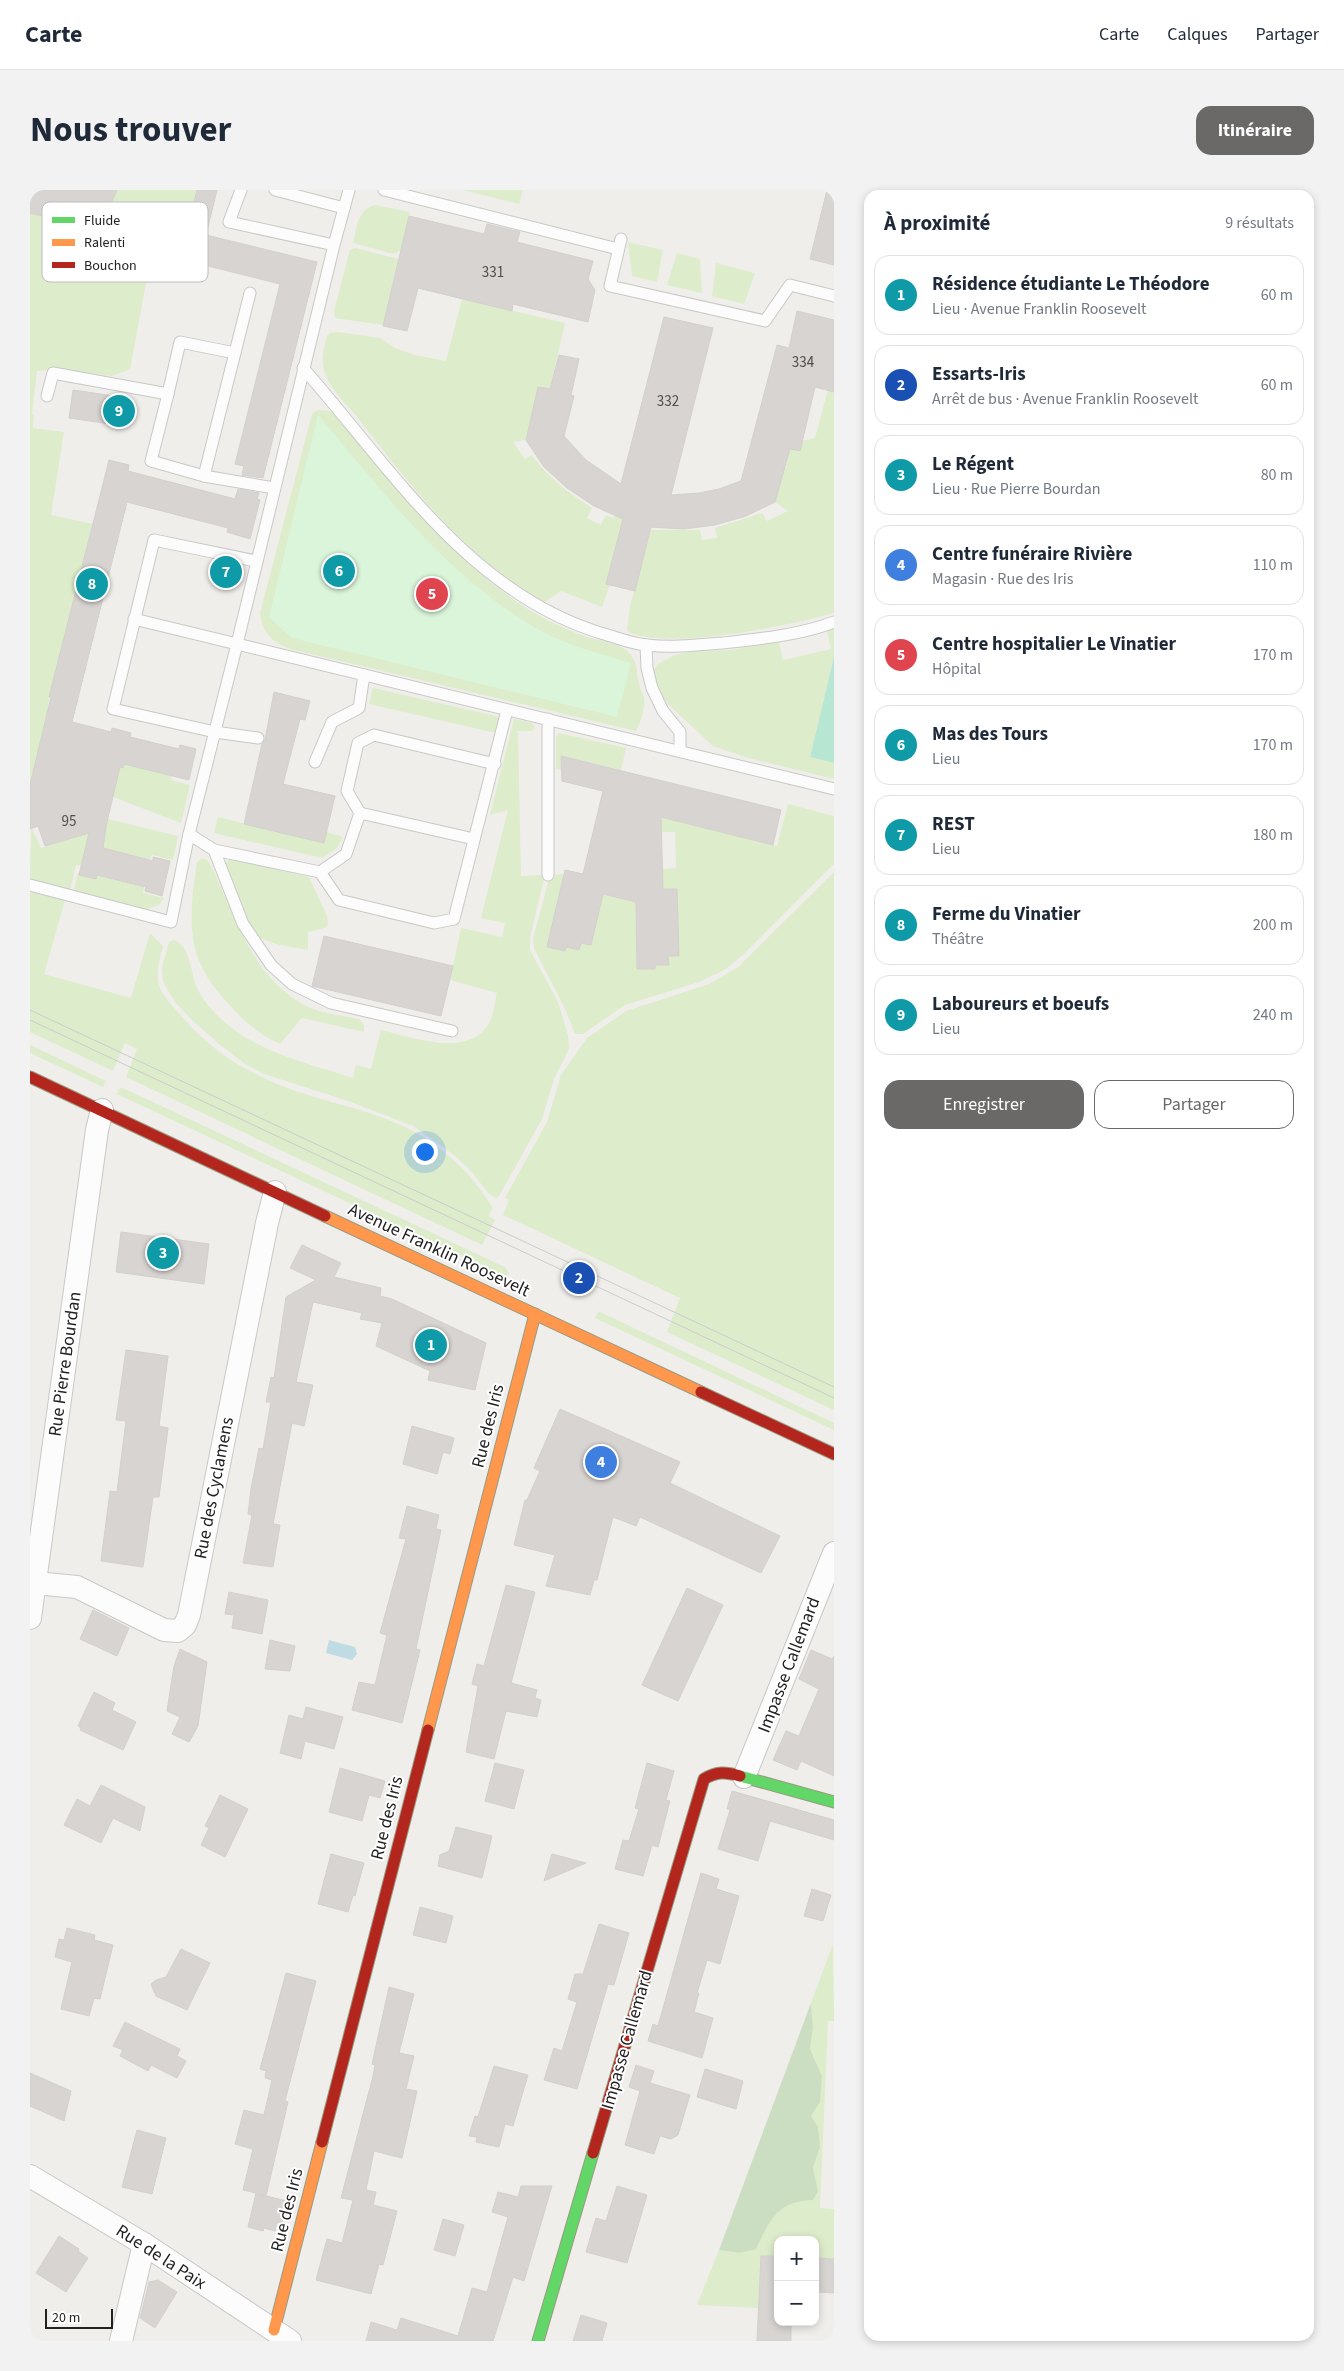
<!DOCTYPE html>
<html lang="fr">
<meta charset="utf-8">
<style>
:root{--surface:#fff;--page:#f2f2f3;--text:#1f2937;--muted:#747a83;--line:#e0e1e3;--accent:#6a6968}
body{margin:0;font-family:"Source Sans 3",sans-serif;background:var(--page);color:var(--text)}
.controls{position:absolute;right:15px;bottom:15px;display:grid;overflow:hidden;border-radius:10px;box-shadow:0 2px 8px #0003}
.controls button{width:45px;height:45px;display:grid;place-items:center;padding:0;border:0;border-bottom:1px solid var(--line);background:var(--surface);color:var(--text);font:25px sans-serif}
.scale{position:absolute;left:15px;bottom:12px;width:68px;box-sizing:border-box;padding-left:5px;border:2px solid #222;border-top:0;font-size:14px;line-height:18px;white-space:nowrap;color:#222;-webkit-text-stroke:4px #fff;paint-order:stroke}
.you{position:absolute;left:394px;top:961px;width:18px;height:18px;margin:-12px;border:4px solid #fff;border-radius:50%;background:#1a73e8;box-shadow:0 0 0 8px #1a73e833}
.badge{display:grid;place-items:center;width:32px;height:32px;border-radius:50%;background:var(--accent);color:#fff;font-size:16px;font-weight:700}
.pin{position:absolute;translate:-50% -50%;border:2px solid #fff;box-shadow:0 1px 5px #0006}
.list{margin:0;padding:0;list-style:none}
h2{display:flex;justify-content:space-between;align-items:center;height:65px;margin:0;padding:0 20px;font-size:21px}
h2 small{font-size:16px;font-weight:400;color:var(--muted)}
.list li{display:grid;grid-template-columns:32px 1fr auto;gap:15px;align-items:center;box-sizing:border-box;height:80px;margin:0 10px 10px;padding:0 10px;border:1px solid var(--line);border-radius:15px}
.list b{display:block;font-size:19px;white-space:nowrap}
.list p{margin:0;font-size:16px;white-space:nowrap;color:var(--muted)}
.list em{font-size:16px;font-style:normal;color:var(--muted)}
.actions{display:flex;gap:10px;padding:15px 20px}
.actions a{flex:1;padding:11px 0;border:1px solid var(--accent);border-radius:15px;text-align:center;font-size:18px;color:var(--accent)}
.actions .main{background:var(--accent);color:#fff}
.map{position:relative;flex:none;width:804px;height:2151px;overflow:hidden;border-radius:15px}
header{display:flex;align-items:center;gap:30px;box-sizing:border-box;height:70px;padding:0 25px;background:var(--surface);border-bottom:1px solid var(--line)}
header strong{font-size:24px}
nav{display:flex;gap:28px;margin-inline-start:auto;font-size:18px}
.intro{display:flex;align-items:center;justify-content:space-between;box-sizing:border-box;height:120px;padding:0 30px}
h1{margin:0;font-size:35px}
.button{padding:12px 22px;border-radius:15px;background:var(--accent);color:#fff;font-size:18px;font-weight:700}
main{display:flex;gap:30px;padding:0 30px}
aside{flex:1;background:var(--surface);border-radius:15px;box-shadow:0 2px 8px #0003}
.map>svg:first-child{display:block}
.grass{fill:#ddeccb}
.forest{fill:#cbdec1}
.park{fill:#daf5da}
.pitch{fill:#b7e6d2}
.water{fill:#bfdbe3}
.building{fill:#d7d4d2;stroke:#d3d0cc}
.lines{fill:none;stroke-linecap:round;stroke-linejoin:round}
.lane-casing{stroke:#c9c8c7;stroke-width:13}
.street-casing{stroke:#c9c8c7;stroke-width:24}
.fast-casing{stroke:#999a82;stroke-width:13}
.slow-casing{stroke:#999a82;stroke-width:13}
.jam-casing{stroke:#999a82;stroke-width:13}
.lane{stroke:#fdfcfc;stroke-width:11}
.street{stroke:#fdfcfc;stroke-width:22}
.fast{stroke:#63d668;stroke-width:11}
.slow{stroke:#ff974d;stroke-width:11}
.jam{stroke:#b3261e;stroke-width:11}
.tram{stroke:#ccc;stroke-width:1}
.labels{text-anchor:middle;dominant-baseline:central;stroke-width:4;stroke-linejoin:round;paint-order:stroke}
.number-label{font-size:15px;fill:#4f4e4e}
.street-label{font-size:18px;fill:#222;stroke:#fff}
.key{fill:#fff;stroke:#bdbdbd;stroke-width:1}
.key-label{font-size:14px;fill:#222}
</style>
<header>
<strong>Carte</strong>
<nav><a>Carte</a><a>Calques</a><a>Partager</a></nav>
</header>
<div class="intro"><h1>Nous trouver</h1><a class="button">Itinéraire</a></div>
<main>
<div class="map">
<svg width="804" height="2151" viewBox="0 0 804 2151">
<rect width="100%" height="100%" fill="#f0eeeb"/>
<g class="grass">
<path d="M83,0H167L154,55L135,51L132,65L122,62L100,179L82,186L30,179L7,181L2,224L4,225L3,238L34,242L21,325L63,334L19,507L18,522L0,595V23C31,31 81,51 83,0Z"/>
<polygon points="433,0 493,0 489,14"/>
<path d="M345,15L380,22L371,60L364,64L323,53C327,37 327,20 345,15Z"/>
<polygon points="598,52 633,60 627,92 602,86"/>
<polygon points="325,58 369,69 353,135 305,128 304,121 320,60"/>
<polygon points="647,63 670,69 672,103 637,95"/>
<polygon points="686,73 725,83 714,114 682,106"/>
<path d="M432,109L535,133L520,199L508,197L496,250L483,252L495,269L502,265C518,288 539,303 562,318L557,328L571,335L576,325L583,328L585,325L593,329L576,393L580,395L572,417L531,401L515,412C439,371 383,299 331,232C320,217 301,201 295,183C290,171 294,157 297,146L300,143L308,142L350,148L365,158L385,165L416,171Z"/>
<path d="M798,200L804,202V423C762,435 635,462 597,441L600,416L621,340H670L672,350L687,348L685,338L732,323L737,331L758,321L745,312L753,277L756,278L760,259L770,261L772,251L785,248Z"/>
<path d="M288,220L303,221C358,288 411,358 483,409C505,425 531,438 557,447C570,451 589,452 599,463C609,473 606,485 610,498C611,501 614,505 614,508C616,516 610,534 606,541L260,459C241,451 233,444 230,423L282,224Z"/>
<polygon points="804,438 804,467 780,567 804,573 804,589 715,567 683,556 641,517 631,504 625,491 624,480 628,474 643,466 657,462 699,460 749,452 753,470 801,459 797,441"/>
<polygon points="343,498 470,527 466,543 339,514"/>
<path d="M484,529L502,533L505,537L502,541H488L491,686L515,685L500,747V760L528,812L538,845L539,859L524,889L512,929L469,1006L466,1008L459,1004L442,982L424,965L383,936L318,911L234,884L215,874L189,854L163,831L145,812L133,792L132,777L139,752L144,750C162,757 160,784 168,800C172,808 180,818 186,824C222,861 276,873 323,888L326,875L341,879L351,840C381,847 439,869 459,833C464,824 465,812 467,803L420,790L431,738L472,747L475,733L451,728L478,620L460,625Z"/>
<polygon points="529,543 596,558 591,580 532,566 531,580 526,579 526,547"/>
<polygon points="94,574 142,586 141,590 160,595 151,633 83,607 90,577 93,578"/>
<polygon points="758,614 804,626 804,674 714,764 696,779 669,792 595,815 553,844 545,844 536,821 504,758 503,749 520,685 534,684 518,757 535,761 536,757 549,760 551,753 561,755 573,704 606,712 607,779 625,779 625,775 639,775 638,766 648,766 647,699 627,699 632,679 646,678 645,642 631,642 605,618 706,646 721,642 720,650 747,656"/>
<polygon points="188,627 293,653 296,642 313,647 307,658 292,668 184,643"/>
<polygon points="78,629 148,646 143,670 122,665 120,670 73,658 74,655 71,654"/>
<polygon points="1,636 11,658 33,651 33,647 52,645 52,641 64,641 52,676 46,675 40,700 8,692 0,688"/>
<path d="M172,668L177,670L181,676C206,727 223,792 281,818C295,824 314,826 329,829L334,835V842L272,828L250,854C228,844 212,830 196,811C187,801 178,790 172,777C156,747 162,703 167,672Z"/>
<path d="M201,669L279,687L297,726L298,735L295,738L278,742V760C264,757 246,756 233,749C218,742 201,689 195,673Z"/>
<polygon points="48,682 50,685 66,689 67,685 114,697 113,703 134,708 129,715 117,719 44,701"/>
<polygon points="804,682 804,1220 637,1142 650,1108 473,1025 479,1010 475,1008 517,932 531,885 557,848 596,821 679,794 708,777"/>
<path d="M0,701L35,710L14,784L101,808L120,743L133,756C122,797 128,799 154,829C185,865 225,887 269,902C307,915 348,922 383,941C415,959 444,986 462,1017L463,1021L461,1020L459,1026L465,1030L452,1055L96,887L107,859L95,853L83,881L0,842Z"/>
<polygon points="0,855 74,890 76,891 73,897 0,863"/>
<polygon points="93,898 475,1077 479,1083 477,1087 87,904 89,899"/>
<polygon points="570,1122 804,1233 804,1240 565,1128 567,1123"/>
<path d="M803,1754L804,1831H798L790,2018L804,2019V2069L785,2068V2050H748V2066H731L729,2118L667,2115L689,2060L710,2063L726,2059C740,2029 746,2012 783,2010L788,2001L783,1978L790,1957L781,1926L790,1912L792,1886L780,1859L783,1838L781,1813Z"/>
</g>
<path class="forest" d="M781,1813L783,1838L780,1859L792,1886L790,1912L781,1926L788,1937L790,1957L783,1978L788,2001L783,2010C746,2012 741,2029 726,2059L710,2063L689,2060Z"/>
<path class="park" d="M288,225C356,305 421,392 515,443C542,457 572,464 601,473L587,527L262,448L239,427Z"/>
<polygon class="pitch" points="804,467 804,573 780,567"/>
<polygon class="water" points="299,1450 325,1457 327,1464 322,1470 296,1463"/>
<g class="building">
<polygon points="0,0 87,0 80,16 72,27 66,31 52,35 0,23"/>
<polygon points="167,0 187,0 176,45 287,72 233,288 212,285 214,276 205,274 250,94 150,69"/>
<polygon points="797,0 804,1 804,75 780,69"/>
<polygon points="379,26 454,44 457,34 490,42 487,52 563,71 558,89 565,100 558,132 483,114 482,121 388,98 377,141 353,136"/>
<polygon points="767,121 804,130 804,202 785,197 770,261 760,259 745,312 716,326 685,335 654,339 621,337 605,401 576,394 593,329 564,316 537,298 514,277 496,250 508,197 520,199 529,165 549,169 541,205 544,206 534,246 556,270 591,294 634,127 683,138 641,305 669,303 689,299 711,291 747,155 759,158"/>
<polygon points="43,200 91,207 87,235 39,228"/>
<polygon points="79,270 99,275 98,281 205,309 208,299 229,303 227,309 230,310 220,349 197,342 198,338 97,312 42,532 81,542 82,538 101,543 100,547 149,559 150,555 166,559 159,590 94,574 93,578 90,577 76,636 73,658 123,671 123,667 140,671 132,706 115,701 116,697 67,685 66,689 49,685 59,643 15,656 8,636 0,639 0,595 21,507 19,507"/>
<polygon points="304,371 322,379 310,396 296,384"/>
<polygon points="244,502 280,511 275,530 270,529 253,594 305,606 294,653 214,634 232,554 235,550"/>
<polygon points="531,566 751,620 743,655 631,627 633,699 647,699 649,766 638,766 639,775 625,775 625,779 607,779 606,712 573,704 561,755 551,753 549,760 536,757 535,761 517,757 535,680 553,684 573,601 532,591"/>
<polygon points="294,746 423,776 411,826 282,796"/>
<polygon points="91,1042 179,1054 174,1094 86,1082"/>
<polygon points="272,1055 311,1073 304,1087 351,1098 350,1106 362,1109 456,1153 445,1200 398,1190 400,1181 346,1156 352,1133 330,1129 332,1123 283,1112 266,1192 283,1195 274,1236 262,1233 243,1334 250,1335 243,1377 213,1373 222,1325 218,1324 221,1299 229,1258 233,1259 241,1212 236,1212 241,1187 244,1188 256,1107 286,1090 260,1078"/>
<polygon points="96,1160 138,1166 129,1236 138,1238 129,1307 123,1307 113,1377 71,1371 80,1301 87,1302 96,1231 86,1230"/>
<polygon points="530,1219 650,1272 640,1293 750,1346 731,1383 610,1327 606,1336 583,1327 567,1390 564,1390 560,1405 516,1396 525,1365 484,1355 495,1310 497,1310 510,1281 504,1278"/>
<polygon points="382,1236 424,1248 420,1264 413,1262 407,1284 373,1274"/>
<polygon points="377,1316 409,1325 406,1339 411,1340 386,1459 390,1460 372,1533 322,1520 329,1492 345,1495 357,1445 350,1443 376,1349 369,1348"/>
<polygon points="476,1395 505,1402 481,1493 507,1500 505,1508 511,1510 507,1527 476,1521 464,1569 436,1562 448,1496 442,1494 447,1474 454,1476"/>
<polygon points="657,1398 693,1415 648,1511 612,1495"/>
<polygon points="199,1402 238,1410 232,1444 202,1438 204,1425 195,1424"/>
<polygon points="63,1420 99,1438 87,1466 50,1449"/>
<polygon points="240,1450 265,1456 260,1481 235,1479"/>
<polygon points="150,1459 177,1472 168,1536 159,1552 142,1544 150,1527 137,1521 144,1476"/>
<polygon points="781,1460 802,1469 804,1466 804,1586 771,1571 767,1580 743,1570 756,1541 769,1546 789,1499 769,1489"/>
<polygon points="64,1502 85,1513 82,1520 106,1532 93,1560 50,1540 51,1538 48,1536"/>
<polygon points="276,1517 313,1527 304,1559 275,1551 271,1569 250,1563 259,1525 273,1529"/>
<polygon points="465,1573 494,1580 484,1619 455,1611"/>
<polygon points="617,1573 644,1581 636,1610 640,1611 628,1657 622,1655 613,1686 585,1679 593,1650 599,1651 609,1619 605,1618"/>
<polygon points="310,1578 355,1591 350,1608 339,1605 332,1631 299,1622"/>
<polygon points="71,1595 115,1617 110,1641 83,1628 71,1653 34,1635 47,1609 60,1616"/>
<polygon points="702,1601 804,1630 804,1650 740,1631 728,1671 688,1659 700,1620 697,1619"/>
<polygon points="190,1605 218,1619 195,1667 171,1655 179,1638 175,1636"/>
<polygon points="426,1637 462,1646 452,1688 408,1676 410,1665 419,1661"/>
<polygon points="301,1664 334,1673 325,1706 323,1705 318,1722 288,1714"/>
<polygon points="522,1664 556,1673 514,1691"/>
<polygon points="671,1683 689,1689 686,1699 709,1706 690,1774 677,1770 667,1803 669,1803 664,1822 683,1828 672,1868 618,1851 623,1834 628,1836"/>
<polygon points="782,1699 801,1705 793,1731 774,1726"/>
<polygon points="390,1717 423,1726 416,1753 383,1745"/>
<polygon points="569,1734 599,1743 584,1795 578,1794 547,1899 514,1890 524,1858 532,1861 547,1812 538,1809 545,1784 553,1784"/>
<polygon points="37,1738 65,1745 64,1750 83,1755 70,1809 64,1808 59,1826 31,1819 42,1772 25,1767 29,1749 34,1750"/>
<polygon points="151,1759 180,1773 157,1820 126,1806 121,1794 126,1790 136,1787"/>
<polygon points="256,1783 286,1791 255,1911 258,1912 236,2006 228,2004 257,2011 252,2033 247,2032 245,2041 234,2038 233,2041 218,2037 226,2003 213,2000 223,1959 205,1954 214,1920 234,1925 242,1890 235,1888 236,1881 230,1879"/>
<polygon points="359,1797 384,1804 369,1863 384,1866 376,1899 387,1901 372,1968 344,1961 336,2000 346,2002 343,2015 367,2021 353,2075 349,2074 341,2104 286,2090 297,2049 312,2053 323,2010 311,2008 343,1886 345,1875 342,1874"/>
<polygon points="95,1832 150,1859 147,1866 156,1871 147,1888 121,1875 118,1881 90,1866 93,1860 83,1856"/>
<polygon points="606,1875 624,1881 620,1893 660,1905 648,1945 641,1949 630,1946 624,1964 595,1955 610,1901 599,1897"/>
<polygon points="464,1876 498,1885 483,1936 475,1934 469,1957 446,1952 447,1947 439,1946 445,1926 448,1927"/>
<polygon points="675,1879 713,1891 706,1919 667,1907"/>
<polygon points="0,1883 41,1901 34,1931 0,1916"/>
<polygon points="107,1940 136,1948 122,2004 92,1997"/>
<polygon points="491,1996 522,1996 494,2091 483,2087 463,2151 336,2151 341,2132 367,2140 371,2128 428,2146 442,2098 457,2102 478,2027 462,2022 468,2002 488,2007"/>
<polygon points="587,1996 617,2005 597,2073 556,2062 566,2028 576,2031"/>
<polygon points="413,2029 434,2035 425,2066 404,2060"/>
<polygon points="29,2046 49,2059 48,2061 58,2068 36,2102 6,2083"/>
<polygon points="731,2066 748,2066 748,2132 761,2132 761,2151 727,2151"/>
<polygon points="785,2068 804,2069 804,2103 785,2102"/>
<polygon points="128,2090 147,2102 125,2138 110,2128 119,2092"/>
<polygon points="551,2125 577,2133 572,2151 543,2151"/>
</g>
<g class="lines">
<defs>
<g id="lane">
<polyline points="211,0 199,32 304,55"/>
<polyline points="245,0 314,18"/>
<polyline points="354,0 588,59"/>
<polyline points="591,49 580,96 735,131 760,95 804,106"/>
<polyline points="220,103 174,286 244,298"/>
<path d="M273,178C361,278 439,404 574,444C588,448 603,454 617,455C642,458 668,455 693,453C729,449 770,445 804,432"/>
<polyline points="138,204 121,271 174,286"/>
<polyline points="17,206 23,183 138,204 150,152 205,163"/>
<polyline points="226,371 124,350 83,519 185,542 228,548"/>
<polyline points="104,429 804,599"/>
<polyline points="616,455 617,478 622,498 633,521 650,542 650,561"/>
<polyline points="518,529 518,685"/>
<polyline points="285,572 302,532 329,518 334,485"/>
<polyline points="330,623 444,649"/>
<polyline points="159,644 184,660 213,734 241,775 262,794 301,813 422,841"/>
<polyline points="184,660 290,682 309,710 404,733 424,729 477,520"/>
<polyline points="290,682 316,664 330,623 317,601 328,553 344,545 465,574"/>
<polyline points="0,695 141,732 159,644 207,454 304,55 319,0"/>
</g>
<g id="street">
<polyline points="5,1393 47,1397 134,1440 148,1441 155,1435 159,1425 237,1033 245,1002"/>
<polyline points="0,1428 67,940 72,920"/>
<polyline points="714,1587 804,1363"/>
<polyline points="0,1986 114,2054 260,2151"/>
<polyline points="91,2151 114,2054"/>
</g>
<g id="fast">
<polyline points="710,1586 804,1612"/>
<polyline points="508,2151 563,1963"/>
</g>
<g id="slow">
<polyline points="295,1026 671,1202"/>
<polyline points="398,1540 505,1124"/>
<polyline points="244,2140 292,1952"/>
</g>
<g id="jam">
<polyline points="0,887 295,1026"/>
<polyline points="671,1202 804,1264"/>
<polyline points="292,1952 398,1540"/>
<path d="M563,1963L674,1589C687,1581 696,1582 710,1586"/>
</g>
</defs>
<use href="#lane" class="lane-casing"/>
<use href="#street" class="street-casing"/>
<use href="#fast" class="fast-casing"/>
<use href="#slow" class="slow-casing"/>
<use href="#jam" class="jam-casing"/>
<use href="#lane" class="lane"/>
<use href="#street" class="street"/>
<use href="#fast" class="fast"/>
<use href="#slow" class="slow"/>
<use href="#jam" class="jam"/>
<g class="tram">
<polyline points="0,820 804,1197"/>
<polyline points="0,830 804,1208"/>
</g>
</g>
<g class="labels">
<g class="number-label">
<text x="463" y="82">331</text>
<text x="773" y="172">334</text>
<text x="638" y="211">332</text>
<text x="39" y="631">95</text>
</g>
<g class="street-label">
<text transform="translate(409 1060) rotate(25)">Avenue Franklin Roosevelt</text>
<text transform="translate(35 1174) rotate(-82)">Rue Pierre Bourdan</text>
<text transform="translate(458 1236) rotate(-76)">Rue des Iris</text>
<text transform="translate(184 1298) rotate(-79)">Rue des Cyclamens</text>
<text transform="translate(759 1475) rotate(-69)">Impasse Callemard</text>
<text transform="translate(357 1628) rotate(-76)">Rue des Iris</text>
<text transform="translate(597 1850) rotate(-74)">Impasse Callemard</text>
<text transform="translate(257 2020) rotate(-76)">Rue des Iris</text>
<text transform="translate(131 2067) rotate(33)">Rue de la Paix</text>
</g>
</g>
<rect x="12" y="12" width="166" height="80" rx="8" class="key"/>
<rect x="22" y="27" width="23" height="6" fill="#63d668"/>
<rect x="22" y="49" width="23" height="7" fill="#ff974d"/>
<rect x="22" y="72" width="23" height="6" fill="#b3261e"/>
<g class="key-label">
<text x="54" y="35">Fluide</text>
<text x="54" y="57">Ralenti</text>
<text x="54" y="80">Bouchon</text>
</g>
</svg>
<div class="controls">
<button>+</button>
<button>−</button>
</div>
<div class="scale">20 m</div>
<div class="you"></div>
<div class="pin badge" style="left:401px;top:1155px;background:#0f9aa8">1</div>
<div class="pin badge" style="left:549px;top:1088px;background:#1a4fb4">2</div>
<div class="pin badge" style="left:133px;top:1063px;background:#0f9aa8">3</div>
<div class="pin badge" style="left:571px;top:1272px;background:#3f7fe0">4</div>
<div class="pin badge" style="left:402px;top:404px;background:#e0444e">5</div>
<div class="pin badge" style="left:309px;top:381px;background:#0f9aa8">6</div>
<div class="pin badge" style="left:196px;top:382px;background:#0f9aa8">7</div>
<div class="pin badge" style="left:62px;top:394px;background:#0f9aa8">8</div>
<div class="pin badge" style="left:89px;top:221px;background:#0f9aa8">9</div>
</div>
<aside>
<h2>À proximité<small>9 résultats</small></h2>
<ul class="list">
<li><span class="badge" style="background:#0f9aa8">1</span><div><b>Résidence étudiante Le Théodore</b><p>Lieu · Avenue Franklin Roosevelt</p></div><em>60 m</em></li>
<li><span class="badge" style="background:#1a4fb4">2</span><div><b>Essarts-Iris</b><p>Arrêt de bus · Avenue Franklin Roosevelt</p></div><em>60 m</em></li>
<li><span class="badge" style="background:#0f9aa8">3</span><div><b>Le Régent</b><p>Lieu · Rue Pierre Bourdan</p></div><em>80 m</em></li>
<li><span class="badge" style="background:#3f7fe0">4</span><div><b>Centre funéraire Rivière</b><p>Magasin · Rue des Iris</p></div><em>110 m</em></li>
<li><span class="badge" style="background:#e0444e">5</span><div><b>Centre hospitalier Le Vinatier</b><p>Hôpital</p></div><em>170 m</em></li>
<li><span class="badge" style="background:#0f9aa8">6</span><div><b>Mas des Tours</b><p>Lieu</p></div><em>170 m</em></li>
<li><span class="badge" style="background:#0f9aa8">7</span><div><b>REST</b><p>Lieu</p></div><em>180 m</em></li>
<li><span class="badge" style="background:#0f9aa8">8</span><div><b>Ferme du Vinatier</b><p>Théâtre</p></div><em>200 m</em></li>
<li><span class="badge" style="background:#0f9aa8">9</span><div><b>Laboureurs et boeufs</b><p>Lieu</p></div><em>240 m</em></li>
</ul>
<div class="actions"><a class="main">Enregistrer</a><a>Partager</a></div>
</aside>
</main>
